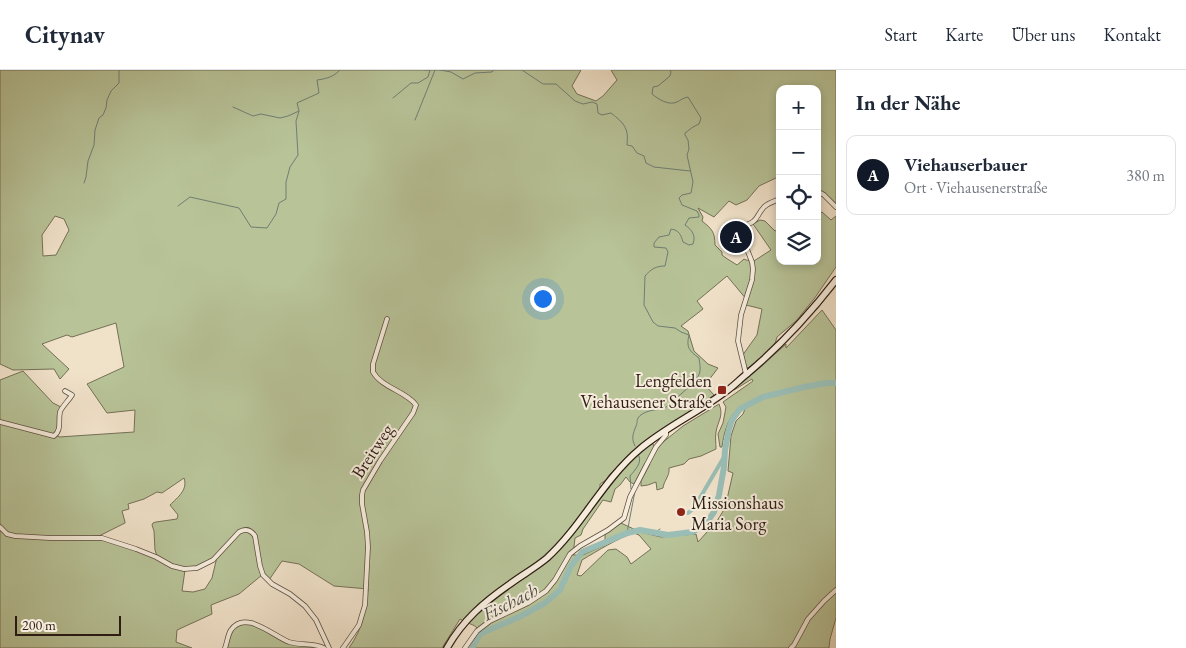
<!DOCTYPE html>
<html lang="de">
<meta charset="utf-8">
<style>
:root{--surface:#fff;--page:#f2f2f3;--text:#1f2937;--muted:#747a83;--line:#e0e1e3;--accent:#111827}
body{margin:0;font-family:"EB Garamond",serif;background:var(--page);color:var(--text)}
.controls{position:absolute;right:15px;top:15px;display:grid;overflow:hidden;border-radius:10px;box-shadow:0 2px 8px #0003}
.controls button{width:45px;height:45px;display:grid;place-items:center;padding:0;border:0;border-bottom:1px solid var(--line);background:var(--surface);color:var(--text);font:25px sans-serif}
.scale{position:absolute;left:15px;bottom:12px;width:106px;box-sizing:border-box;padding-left:5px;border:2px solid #2f1d14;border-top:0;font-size:14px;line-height:18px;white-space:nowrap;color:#2f1d14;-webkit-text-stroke:4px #f5ecdc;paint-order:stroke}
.you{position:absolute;left:542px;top:228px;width:18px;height:18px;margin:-12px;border:4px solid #fff;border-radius:50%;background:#1a73e8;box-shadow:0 0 0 8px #1a73e833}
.badge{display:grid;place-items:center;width:32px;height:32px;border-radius:50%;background:var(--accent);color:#fff;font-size:16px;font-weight:700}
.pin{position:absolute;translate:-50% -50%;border:2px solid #fff;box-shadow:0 1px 5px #0006}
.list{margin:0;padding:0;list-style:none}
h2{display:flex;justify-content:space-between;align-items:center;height:65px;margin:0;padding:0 20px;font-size:21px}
h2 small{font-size:16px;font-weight:400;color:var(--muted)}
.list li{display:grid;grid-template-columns:32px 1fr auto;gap:15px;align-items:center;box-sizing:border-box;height:80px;margin:0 10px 10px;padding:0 10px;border:1px solid var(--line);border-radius:10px}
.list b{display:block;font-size:19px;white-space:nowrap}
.list p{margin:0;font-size:16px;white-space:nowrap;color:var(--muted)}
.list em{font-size:16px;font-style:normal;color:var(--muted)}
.icon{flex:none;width:28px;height:28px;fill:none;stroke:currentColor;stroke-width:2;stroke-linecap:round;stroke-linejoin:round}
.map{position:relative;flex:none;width:836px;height:578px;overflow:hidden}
header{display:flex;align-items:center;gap:30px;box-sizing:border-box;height:70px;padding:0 25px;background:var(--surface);border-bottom:1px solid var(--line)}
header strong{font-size:24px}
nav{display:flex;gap:28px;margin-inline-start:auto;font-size:18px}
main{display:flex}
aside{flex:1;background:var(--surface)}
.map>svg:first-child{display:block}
.green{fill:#b8c398;stroke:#747056;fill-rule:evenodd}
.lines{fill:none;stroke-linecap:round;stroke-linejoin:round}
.stream{stroke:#6f7e75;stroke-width:1}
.canal{stroke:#9abeb6;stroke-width:4}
.river{stroke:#9abeb6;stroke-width:6}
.street-casing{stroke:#5f4e41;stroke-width:5.5}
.secondary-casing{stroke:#2f1d14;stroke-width:8}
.street{stroke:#f5ecdc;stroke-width:4}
.secondary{stroke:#f5ecdc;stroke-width:5.5}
.poi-dot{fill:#8f2418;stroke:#f5ecdc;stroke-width:2}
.labels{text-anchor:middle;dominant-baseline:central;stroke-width:4;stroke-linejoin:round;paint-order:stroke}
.poi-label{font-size:18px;fill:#2f1d14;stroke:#f5ecdc;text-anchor:end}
.street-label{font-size:18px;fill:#2f1d14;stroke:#f5ecdc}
.water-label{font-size:19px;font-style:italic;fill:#4f4d45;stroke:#f5ecdc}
</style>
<header>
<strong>Citynav</strong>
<nav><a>Start</a><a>Karte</a><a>Über uns</a><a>Kontakt</a></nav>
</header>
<main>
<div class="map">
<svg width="836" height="578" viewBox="0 0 836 578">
<rect width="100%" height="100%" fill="#f0e1c9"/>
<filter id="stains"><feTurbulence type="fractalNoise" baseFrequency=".004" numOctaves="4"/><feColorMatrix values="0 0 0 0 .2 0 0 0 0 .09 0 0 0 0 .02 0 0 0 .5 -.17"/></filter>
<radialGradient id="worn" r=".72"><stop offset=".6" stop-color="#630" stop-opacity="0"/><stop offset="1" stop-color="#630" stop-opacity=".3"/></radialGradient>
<g class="green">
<path d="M0,0H581L572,16L577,24L596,31L603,26L617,10L611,0H836V135L817,120V19H780V106L759,116L747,130L736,135L729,131L714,147L698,138L703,147L702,151C712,159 715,162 715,175L722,182V185L726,188L737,195L744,189L746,190L754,191L771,180L753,154L760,150L765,151L775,161L780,159V191H817V145L822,142L831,150L836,146V197L814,229L796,251L777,267L774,277L748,298L745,295L742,286L757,265L762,239L746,235L747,230L727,206L697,231L703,239L681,256L688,261L694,281L708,294L718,298L705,315L714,325L711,329L640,376L609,405L606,410L600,414V418L603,423L629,392L652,372L654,376L657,377L683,356L719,334C724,346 718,350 716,362C715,367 716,373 716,379L701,386L689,389L684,394L669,398C670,406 664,410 663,418L657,420L656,412L648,415L641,416V411L650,394L645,393L634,414L630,412L626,407L620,415L615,419L611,432L603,430L583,459L581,465L575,468L573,485H583L605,475V464L621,453L640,462L661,467L696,464L698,472L717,451L725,438L733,403L728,401L731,366L736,351L743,344L747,334C730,339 724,361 722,377H720L718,364L723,353L726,337L723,332L753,311L752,309L734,320V319L764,294L786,274V278L822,240L836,260V548L830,569L829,578H473L482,564C474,552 471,556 460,549L442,578H349C363,558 365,543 368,519L334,516L299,494L282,491L269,510L263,502L256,466L244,459L216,486L195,498L176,497L157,486L155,480L154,461L152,455L153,453L156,452L177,449L178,445L170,435C178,427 188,420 184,408L162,423L157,422L144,429L128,434L129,439L122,441L125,452V453L99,466L60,468L9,464L0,455V310L23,301L53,333L61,337L57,359L55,362L59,367L134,362L135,340L107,343L87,314L124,297L116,253L72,267L67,265L42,274L69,299L60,309L54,299L13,300L0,294ZM55,146L64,149L69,160L56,185L43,186L42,165ZM634,463L639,465L651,479L631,494L627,487L616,479L608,480L581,506L577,505L582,490C599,480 616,469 634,463Z"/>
<polygon points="0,459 7,465 101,469 136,480 185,500 182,521 193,522 205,519 212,508 217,487 239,464 243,461 250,462 254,467 262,505 239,524 211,535 212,544 177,560 176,572 192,578 0,578"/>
<path d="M251,553L288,573L312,575L322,578H227C229,573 229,570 230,565C233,555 242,553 251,553Z"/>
</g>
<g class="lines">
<g class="stream">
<polyline points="425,0 429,0"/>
<polyline points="440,0 451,2 463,9 475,3 492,2 494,0"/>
<path d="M522,0L543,14H556L575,31L583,34L592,32L597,34L598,43L602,45L611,43C624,53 629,58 627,75L632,76L637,83L644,86L646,93L654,97L690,101"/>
<polyline points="393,28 411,13 418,13 428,7 430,0"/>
<polyline points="233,37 253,46 261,44 280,48 288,46 299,41"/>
<polyline points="415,50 435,0"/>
<polyline points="84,113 86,107 88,91 94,75 95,60 99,48 103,45 106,38 107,30 111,21 119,13 119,0"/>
<path d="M178,136L190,127L239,138L251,157L267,158L276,144L279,133L286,129V112L290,97L298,85L296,51L299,41L297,33L319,23L317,10C325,9 334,7 340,0"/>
<path d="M635,376C631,368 633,364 636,356C638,352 636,353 638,348C642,341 657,339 664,339L690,316C694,309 690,314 696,309C702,303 700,296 699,288C689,281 686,277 689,265L681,262L675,258L658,256L653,252L644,235L645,206C651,199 656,196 665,196L668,182L666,178L654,177V173L659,167L669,165L671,159C679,160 681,165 683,172L689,175L693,174C696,165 692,160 685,155L689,148L699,147V145L697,141L682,135L679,128L682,125L691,123L693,112L687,85L689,79L688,70L685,65V63L693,57L699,54L701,48L688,27C683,28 681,30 677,32C669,36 658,29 652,24L653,17L658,16L670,6L671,2L670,0"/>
<path d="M627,463L635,421L631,419L630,406C635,400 642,393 639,386"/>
<polyline points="654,463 660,459"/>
</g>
<polyline class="canal" points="688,443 694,438 724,387"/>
<polyline class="river" points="472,578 480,564 521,546 545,533 560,520 571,496 582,482 627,463 640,460 668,465 692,462 705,455 714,442 719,425 724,397 725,380 729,359 732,350 740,339 763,327 804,317 827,313 836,313"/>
<defs>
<g id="street">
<polyline points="817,121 824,125 836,137"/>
<path d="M746,304L738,271L741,245L752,210L753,199L752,192L743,169L742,156C759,152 755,147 764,137C768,133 775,131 780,129"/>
<path d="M0,352L54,366C62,360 58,351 60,342C61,338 69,330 72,325L65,321"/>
<path d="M0,457L7,464L15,466L50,468H102L136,479L156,487L172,496L184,499L197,498L213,490L239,462C246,458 251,460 255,466L260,496L263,505L272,514L290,524L305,536L316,550L329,578"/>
<path d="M225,578C227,573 228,564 231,560C245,539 273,566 289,572C301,576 312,572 324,578"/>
<path d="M343,578L359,555L365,535L368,477L367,462L362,434V425L363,420L380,391L413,343L416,335C406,321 382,318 373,302V294L387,249"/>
<polyline points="465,578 477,561 490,551 528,533 546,521 555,510 570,484 580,476 608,460 624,448 630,427 645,398 656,377 666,365 666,360"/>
<polyline points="791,578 794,575 808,549 824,531 836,520"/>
</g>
<path id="secondary" d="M447,578C463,550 484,532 510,514C522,505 535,498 547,488C582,456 603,410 640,379C666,357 697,343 725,322C733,317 740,309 748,303C781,275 809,245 836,210"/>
</defs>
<use href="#street" class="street-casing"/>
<use href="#secondary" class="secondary-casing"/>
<use href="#street" class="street"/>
<use href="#secondary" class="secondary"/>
</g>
<g class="poi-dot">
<rect x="717" y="315" width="10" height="10" rx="2.5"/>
<circle cx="681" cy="442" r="5"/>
</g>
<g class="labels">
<g class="poi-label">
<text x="712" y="310">Lengfelden<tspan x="712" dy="21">Viehausener Straße</tspan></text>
<text x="691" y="432" text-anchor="start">Missionshaus<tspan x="691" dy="21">Maria Sorg</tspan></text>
</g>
<g class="street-label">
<text transform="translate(372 381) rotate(-57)">Breitweg</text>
</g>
<g class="water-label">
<text transform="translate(510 532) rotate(-27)">Fischach</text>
</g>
</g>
<rect width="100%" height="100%" filter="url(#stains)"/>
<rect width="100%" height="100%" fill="url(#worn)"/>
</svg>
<div class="controls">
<button>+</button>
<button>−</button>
<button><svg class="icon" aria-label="locate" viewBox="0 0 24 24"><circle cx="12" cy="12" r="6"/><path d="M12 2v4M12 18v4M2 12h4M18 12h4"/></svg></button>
<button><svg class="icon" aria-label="layers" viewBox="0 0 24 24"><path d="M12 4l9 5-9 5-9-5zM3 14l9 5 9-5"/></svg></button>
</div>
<div class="scale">200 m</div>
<div class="you"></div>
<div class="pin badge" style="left:736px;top:167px">A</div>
</div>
<aside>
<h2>In der Nähe<small></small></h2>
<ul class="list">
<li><span class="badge">A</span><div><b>Viehauserbauer</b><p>Ort · Viehausenerstraße</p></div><em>380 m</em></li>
</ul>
</aside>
</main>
